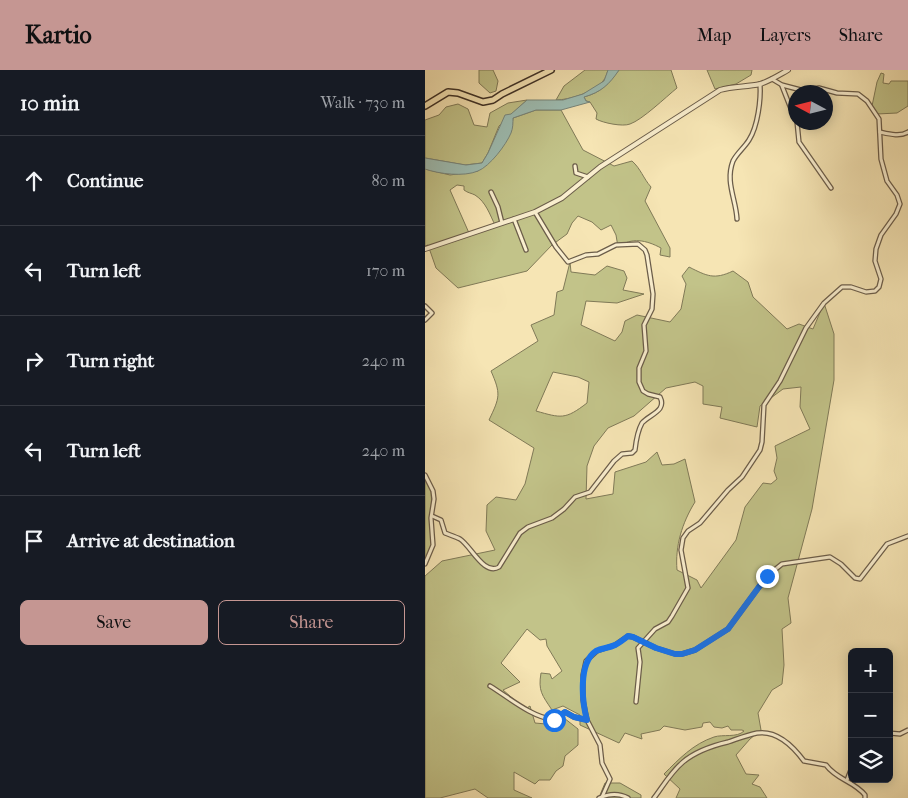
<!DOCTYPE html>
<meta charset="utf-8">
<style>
:root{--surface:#171b24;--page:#242831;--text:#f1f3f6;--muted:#9ea1a6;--line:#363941;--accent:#c59692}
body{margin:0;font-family:"IM FELL French Canon",serif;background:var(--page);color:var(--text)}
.controls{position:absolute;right:15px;bottom:15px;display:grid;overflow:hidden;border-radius:8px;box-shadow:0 2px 12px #0003}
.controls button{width:45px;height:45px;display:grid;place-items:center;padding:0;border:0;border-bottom:1px solid var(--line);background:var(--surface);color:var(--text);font:25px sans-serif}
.compass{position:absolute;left:363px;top:15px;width:45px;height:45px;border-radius:50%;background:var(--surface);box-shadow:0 2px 12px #0003;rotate:277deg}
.stop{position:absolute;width:15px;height:15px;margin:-11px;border:4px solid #1a73e8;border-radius:50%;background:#fff}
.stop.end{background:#1a73e8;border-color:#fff;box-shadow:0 1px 5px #0008}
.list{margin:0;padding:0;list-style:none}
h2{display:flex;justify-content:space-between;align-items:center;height:65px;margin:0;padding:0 20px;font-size:21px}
h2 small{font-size:16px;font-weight:400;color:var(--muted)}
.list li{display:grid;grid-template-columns:32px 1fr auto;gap:15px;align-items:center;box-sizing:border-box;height:90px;padding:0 20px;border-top:1px solid var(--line)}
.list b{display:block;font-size:19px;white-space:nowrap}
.list em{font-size:16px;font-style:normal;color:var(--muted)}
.actions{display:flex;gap:10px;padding:15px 20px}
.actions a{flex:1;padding:11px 0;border:1px solid var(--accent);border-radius:8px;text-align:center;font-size:18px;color:var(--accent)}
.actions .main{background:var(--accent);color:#111}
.icon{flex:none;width:28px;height:28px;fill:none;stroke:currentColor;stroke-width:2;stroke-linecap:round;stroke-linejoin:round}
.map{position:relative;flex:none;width:483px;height:728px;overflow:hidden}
header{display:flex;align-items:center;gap:30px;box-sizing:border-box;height:70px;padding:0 25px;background:var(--accent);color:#111}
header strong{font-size:24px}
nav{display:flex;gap:28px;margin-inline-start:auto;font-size:18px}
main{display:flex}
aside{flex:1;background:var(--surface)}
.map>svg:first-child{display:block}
.green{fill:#c2c389;stroke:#807a58;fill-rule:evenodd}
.water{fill:#9ebeb4;stroke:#77857b}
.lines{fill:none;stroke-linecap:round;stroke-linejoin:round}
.minor-casing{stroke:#6b5d4a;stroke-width:5.5}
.tertiary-casing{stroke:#6b5d4a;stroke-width:6}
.primary-casing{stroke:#3d3026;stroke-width:8}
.minor{stroke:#f9eece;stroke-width:3}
.tertiary{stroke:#f9eece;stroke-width:4}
.primary{stroke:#f6e5b4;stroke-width:5}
.route{stroke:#1a73e8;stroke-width:6}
</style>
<header>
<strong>Kartio</strong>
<nav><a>Map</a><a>Layers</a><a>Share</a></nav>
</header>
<main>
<aside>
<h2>10 min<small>Walk · 730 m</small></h2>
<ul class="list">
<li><svg class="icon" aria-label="ahead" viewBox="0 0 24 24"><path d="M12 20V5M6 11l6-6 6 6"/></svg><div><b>Continue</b></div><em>80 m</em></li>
<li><svg class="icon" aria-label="left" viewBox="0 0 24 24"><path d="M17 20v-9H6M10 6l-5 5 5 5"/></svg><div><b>Turn left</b></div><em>170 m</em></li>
<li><svg class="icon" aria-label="right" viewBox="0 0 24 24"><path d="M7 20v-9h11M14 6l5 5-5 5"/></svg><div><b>Turn right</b></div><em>240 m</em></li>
<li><svg class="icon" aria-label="left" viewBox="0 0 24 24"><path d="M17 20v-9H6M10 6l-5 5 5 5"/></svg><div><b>Turn left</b></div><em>240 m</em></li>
<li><svg class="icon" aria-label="arrive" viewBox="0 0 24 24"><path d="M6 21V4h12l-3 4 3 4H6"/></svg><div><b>Arrive at destination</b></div></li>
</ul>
<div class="actions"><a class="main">Save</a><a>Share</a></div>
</aside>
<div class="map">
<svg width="483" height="728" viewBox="0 0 483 728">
<rect width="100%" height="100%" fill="#f6e5b4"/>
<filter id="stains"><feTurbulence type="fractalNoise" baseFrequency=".004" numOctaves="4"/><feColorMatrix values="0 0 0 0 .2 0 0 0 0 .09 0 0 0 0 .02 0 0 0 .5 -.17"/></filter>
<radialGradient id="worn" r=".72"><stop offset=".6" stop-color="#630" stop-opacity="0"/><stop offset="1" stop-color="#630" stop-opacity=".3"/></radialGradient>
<g class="green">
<polygon points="54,0 68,0 73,11 71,21 65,23 54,13"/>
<path d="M160,0H183C182,3 181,8 178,11C170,22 144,30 131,30L139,16Z"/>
<path d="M194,0H246L252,18C241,27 217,50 205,54C198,57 178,53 171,49L172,43L165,32L161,31L159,27C177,22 183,14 194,0Z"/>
<polygon points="282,0 327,0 326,5 311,14 290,19"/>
<polygon points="456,3 459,4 458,13 464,14 466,11 483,11 483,36 472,43 452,44 447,36 452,12"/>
<polygon points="102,30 74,56 63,83 57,93 40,95 0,88 0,50 14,45 21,37 33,34 43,39 49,55 62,57 65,43 83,33"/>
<path d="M111,40H136L158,80L189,96L207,91C216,99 218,108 226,117L220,131L245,178V187L235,185L236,178C221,170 207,167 193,177L191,165L186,155L176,160L167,152L153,146L147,153L142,164L127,175L102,201L33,218L11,198L3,175L0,176V99L25,105L53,101L86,62L88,48ZM32,115L39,116V120C43,123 46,123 50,125C61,132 65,145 70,155L44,163L25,120Z"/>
<path d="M145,192L146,202L170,205L182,196L199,201L202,208L198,220L219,224L192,233L161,231L156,255L190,271L197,262L200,251L212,245L245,252L256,239L261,214L257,206L264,197C282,206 289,210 308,201L323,212L328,227L362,259L374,254L388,259L399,233L409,264V310L387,439L363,528L366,553L357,559L359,595L357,614L347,620L333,643L336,660L325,669L311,685L321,704L334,705L327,714L335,717L342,728H251L255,719L239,704C254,689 268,674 289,667C298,664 312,668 319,661L317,660H306L303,656L297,658L289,657L285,652L278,653L277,657L260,660L239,656L235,660L216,664L217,669L200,663L194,673L155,655V645L138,636L127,640C117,625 113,621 116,603L125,604L127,609L137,601L122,576L121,569L115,570L102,559L76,593L95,612L78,620L100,639L105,636L110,653L121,654L139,648L153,659V675L140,686L138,696L131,701L125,710H114L110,714L89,702V720L107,728H63L50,719L15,728H0V506L17,491L70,480L61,461L62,435L71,427L91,430L100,414L109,378L64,350C75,327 76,324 66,301L113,271L106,255L129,245L132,222L138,220ZM128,302L153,307L164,312L162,333C140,350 136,348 111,341ZM270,312L278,316V334L297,337L295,348L332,357L335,336L358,319L376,317L375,337L385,359L350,376L352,388L349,401L352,409L346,414L338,413L320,437L311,470L276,518L272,510L252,500C250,476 257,453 270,432L260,389L249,394L237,395L232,382L221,392L190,402L188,424L161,429L162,396L169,376L183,358L209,346L241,318Z"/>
<polygon points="0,409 6,417 8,475 0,492"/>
<polygon points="180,713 195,713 216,725 216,728 177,728 175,725"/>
</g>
<path class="water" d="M183,0H194C184,15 176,22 159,27L161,31L165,32L136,40H111L88,48C88,53 88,58 86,63C81,75 65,96 53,101C39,107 14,104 0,99V88L41,95L57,93L63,83L80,45L86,44L102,30H138L158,24L179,11Z"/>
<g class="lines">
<defs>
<g id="minor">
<polyline points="357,16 370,49"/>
<polyline points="372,52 374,72 406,118"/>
<path d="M455,62C464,64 475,67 483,62"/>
<polyline points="150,96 151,103 163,107"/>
<polyline points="66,122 73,137 77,153"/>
<polyline points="89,149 101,180"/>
<path d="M312,149C311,129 300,112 308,91C312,83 319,78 324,70C333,56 336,29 335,14"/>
<polyline points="0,236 7,243 0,250"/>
<polyline points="0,405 8,421 9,429 6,448 8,475 0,494"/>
<path d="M7,446L16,450L20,463C25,465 31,467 35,469C46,476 59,506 74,497L95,463L103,457L127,448L139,439L150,427L165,422L189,391L197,384L207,383L210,380C211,371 212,362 217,353C225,344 242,341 235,327L223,324L218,321L214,312V298L221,281L219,255L227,239L228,224L222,185L220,180L213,174L191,175L173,184L161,185L143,192L131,177L110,142"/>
<path d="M65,616C86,629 105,646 129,650L140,642L149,647L162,650"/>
<polyline points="211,632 215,592 213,578 230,559 243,552 247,546 263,518 256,480 258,468 263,461 275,453 303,420 317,407 335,380 337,372 339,335 355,311 381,258 399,233 417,217 426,217 441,222 450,221 454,217 456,209 450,191 451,179 456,165 471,144 475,134 472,125 462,111 456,89 454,49 442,31 433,24 412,23 394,18 376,20 357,15 347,9"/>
<polyline points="464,663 475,664 483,660"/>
<polyline points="422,710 427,697"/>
<polyline points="177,727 185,709 177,693 175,675 162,650 158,630 158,605 161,591 172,581 190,575 203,566 208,567 231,578 250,584 257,584 270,580 303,559 342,506 357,494 405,487 416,494 430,508 435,509 462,474 483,466"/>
<path d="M174,728C183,724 194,723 203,728"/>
<path d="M229,728C238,716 246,702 258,692C271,681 286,676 303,672C312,669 322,665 332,663C352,660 368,676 379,691L401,695C412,710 429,711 440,725V728"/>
</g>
<path id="tertiary" d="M0,179L110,142L137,128L175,97L295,20C308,16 322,17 335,14C345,11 354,5 363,0"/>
<polyline id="primary" points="0,36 23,22 33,23 58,32 68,30 77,24 126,0"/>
</defs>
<use href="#minor" class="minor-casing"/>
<use href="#tertiary" class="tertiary-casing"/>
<use href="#primary" class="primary-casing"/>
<use href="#minor" class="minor"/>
<use href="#tertiary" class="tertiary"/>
<use href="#primary" class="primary"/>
</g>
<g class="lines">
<path class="route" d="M129,650L140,642L149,647L162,650C157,632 153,593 171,581C177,578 184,578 190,575C194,573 199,569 203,566L208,567L231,578L250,584H257L270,580L303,559L342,506"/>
</g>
<rect width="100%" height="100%" filter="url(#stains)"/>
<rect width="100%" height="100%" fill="url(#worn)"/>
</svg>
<div class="controls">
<button>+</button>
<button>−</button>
<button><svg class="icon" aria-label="layers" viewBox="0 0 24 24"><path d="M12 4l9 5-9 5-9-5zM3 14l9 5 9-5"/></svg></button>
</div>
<svg class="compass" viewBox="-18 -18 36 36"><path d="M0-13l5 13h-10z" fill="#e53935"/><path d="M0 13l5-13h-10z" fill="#9ea1a6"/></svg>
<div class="stop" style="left:129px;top:650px"></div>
<div class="stop end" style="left:342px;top:506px"></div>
</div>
</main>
